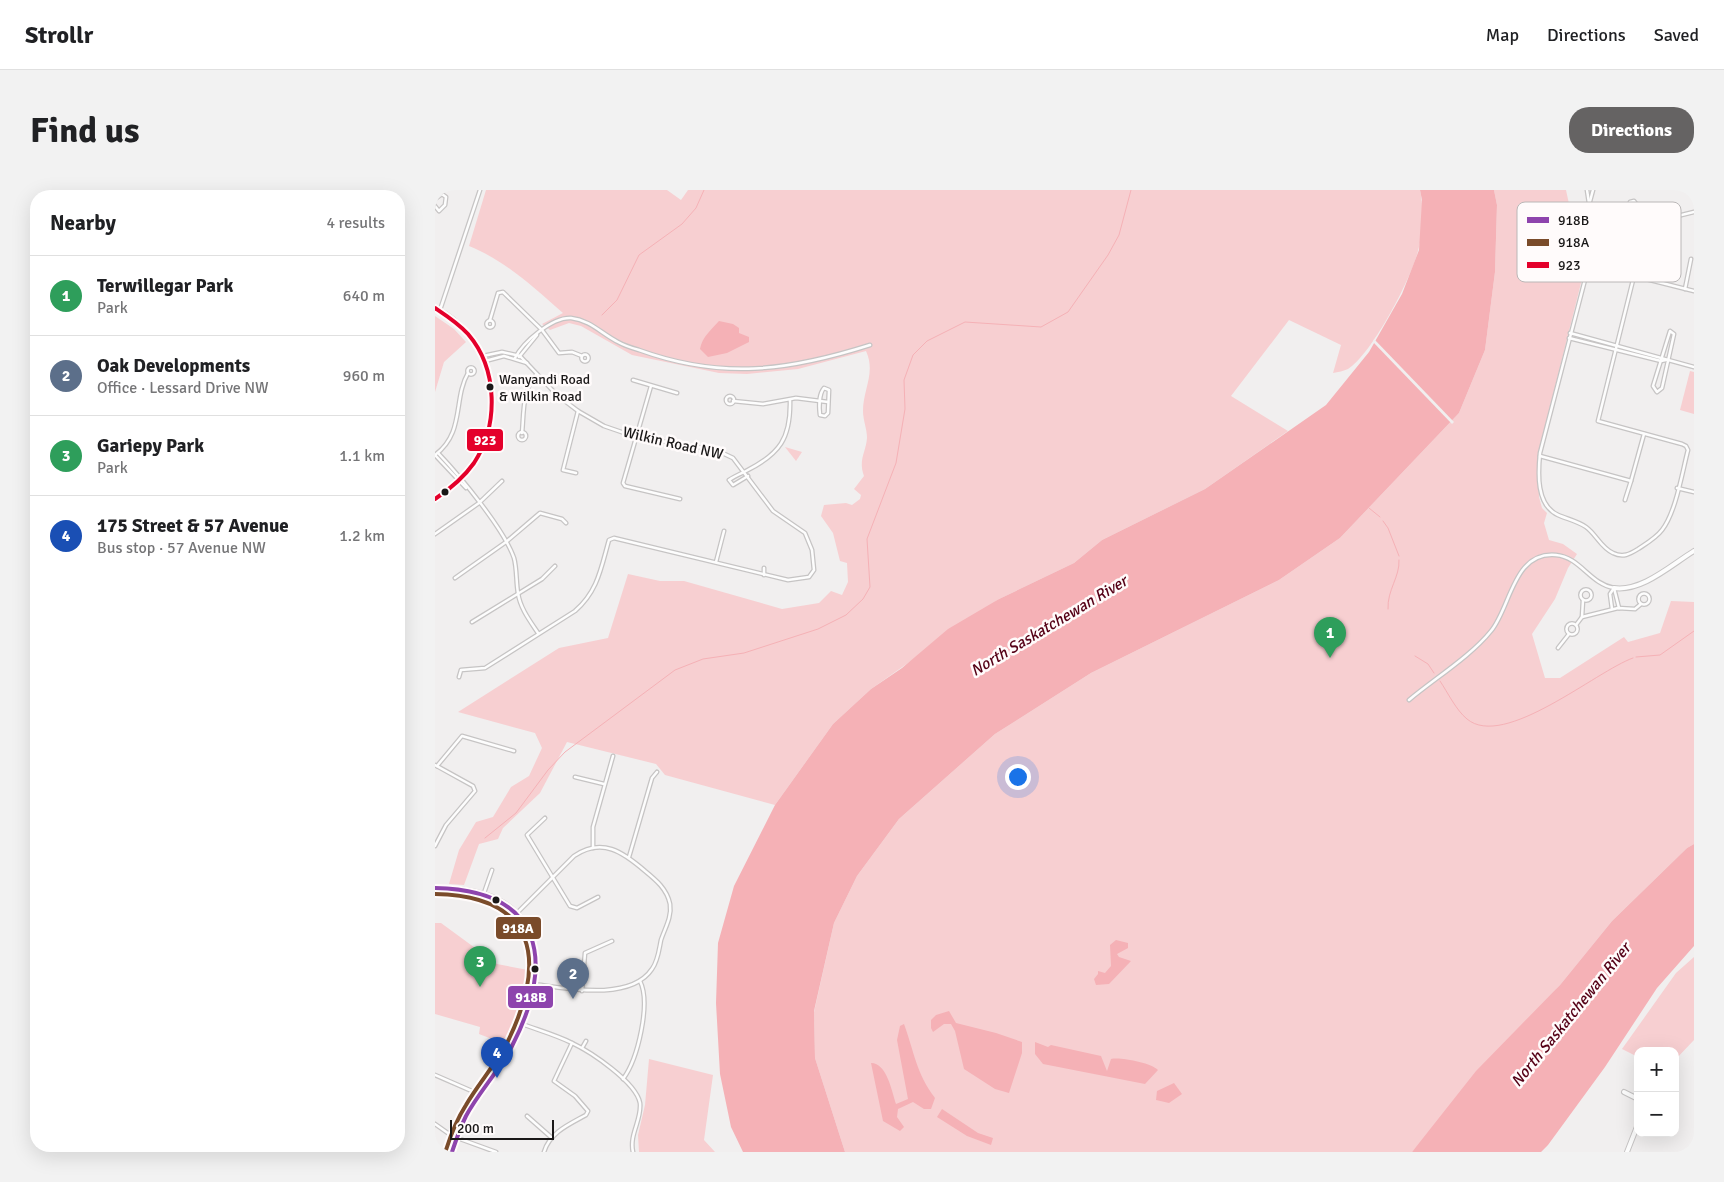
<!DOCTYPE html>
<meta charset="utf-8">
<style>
:root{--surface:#fff;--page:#f2f2f2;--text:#202124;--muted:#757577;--line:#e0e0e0;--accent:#656363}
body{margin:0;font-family:Signika,sans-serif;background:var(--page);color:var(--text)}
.controls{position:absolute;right:15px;bottom:15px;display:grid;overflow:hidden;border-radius:10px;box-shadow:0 5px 20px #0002}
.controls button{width:45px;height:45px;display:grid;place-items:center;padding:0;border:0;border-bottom:1px solid var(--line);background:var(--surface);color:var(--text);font:25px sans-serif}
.scale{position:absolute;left:15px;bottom:12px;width:104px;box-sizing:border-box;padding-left:5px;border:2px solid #1a1818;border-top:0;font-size:14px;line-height:18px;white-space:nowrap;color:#1a1818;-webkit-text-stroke:4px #fffbfb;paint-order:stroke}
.you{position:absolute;left:582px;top:586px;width:18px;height:18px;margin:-12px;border:4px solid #fff;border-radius:50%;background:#1a73e8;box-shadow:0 0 0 8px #1a73e833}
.badge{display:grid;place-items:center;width:32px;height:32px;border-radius:50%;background:var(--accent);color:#fff;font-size:16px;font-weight:700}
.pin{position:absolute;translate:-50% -41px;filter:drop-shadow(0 1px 2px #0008)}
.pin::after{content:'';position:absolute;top:26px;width:18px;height:15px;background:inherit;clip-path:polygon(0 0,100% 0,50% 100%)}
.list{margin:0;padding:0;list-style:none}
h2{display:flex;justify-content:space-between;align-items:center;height:65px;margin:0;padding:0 20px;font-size:21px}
h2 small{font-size:16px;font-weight:400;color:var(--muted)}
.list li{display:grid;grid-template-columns:32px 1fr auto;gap:15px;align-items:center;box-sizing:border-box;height:80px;padding:0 20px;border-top:1px solid var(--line)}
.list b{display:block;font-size:19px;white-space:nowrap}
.list p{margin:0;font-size:16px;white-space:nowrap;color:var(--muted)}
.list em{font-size:16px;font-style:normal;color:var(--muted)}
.map{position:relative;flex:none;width:1259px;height:962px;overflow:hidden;border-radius:20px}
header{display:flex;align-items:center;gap:30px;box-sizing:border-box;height:70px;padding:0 25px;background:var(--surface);border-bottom:1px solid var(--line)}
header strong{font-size:24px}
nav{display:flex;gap:28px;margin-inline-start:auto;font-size:18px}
.intro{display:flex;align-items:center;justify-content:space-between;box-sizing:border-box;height:120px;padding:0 30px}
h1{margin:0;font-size:35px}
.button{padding:12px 22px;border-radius:20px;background:var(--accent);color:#fff;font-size:18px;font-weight:700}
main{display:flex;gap:30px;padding:0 30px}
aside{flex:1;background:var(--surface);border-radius:20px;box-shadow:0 5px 20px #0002}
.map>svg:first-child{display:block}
.green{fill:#f7cfd1}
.water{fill:#f5b1b6}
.pier{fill:#f1efef}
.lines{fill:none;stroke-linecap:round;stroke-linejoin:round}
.stream{stroke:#f5b1b6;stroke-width:1}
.minor-casing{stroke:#c6c4c4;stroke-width:5}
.tertiary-casing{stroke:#c6c4c4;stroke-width:6}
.minor{stroke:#fdfdfd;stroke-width:2.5}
.tertiary{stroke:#fdfdfd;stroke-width:4}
.bus-1-casing{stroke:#fffbfb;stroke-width:8}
.bus-2-casing{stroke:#fffbfb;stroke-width:8}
.bus-3-casing{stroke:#fffbfb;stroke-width:8}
.bus-1{stroke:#8e44ad;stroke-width:4}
.bus-2{stroke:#7a4b2a;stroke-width:4}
.bus-3{stroke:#e4002b;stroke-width:4}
.bus-dot{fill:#1a1818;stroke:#fffbfb;stroke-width:2}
.labels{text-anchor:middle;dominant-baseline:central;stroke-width:5;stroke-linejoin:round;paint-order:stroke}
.bus-label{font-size:14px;fill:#1a1818;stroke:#fffbfb;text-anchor:start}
.street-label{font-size:15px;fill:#1a1818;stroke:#fffbfb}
.water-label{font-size:16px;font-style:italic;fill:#550016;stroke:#fffbfb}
.key{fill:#fffbfb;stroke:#bab7b7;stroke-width:1}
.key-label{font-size:14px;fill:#1a1818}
.line-badge{stroke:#fffbfb;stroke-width:2}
.badge-label{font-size:14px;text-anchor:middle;font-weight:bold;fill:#fff}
</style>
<header>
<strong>Strollr</strong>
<nav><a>Map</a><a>Directions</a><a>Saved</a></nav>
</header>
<div class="intro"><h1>Find us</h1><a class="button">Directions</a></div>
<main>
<aside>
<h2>Nearby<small>4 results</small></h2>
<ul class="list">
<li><span class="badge" style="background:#2e9e5b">1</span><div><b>Terwillegar Park</b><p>Park</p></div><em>640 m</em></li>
<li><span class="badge" style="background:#5c6f8a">2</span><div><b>Oak Developments</b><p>Office · Lessard Drive NW</p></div><em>960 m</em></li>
<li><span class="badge" style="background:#2e9e5b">3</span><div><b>Gariepy Park</b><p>Park</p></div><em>1.1 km</em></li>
<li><span class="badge" style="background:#1a4fb4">4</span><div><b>175 Street &amp; 57 Avenue</b><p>Bus stop · 57 Avenue NW</p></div><em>1.2 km</em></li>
</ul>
</aside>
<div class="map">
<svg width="1259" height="962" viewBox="0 0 1259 962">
<rect width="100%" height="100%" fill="#f1efef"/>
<g class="green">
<path d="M51,0H232L246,10L253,0H985C989,17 988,44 983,61C976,89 937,164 913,179C909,181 903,182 898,183L906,155L854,130L796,206L853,241L770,299L667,350L639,373L564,409L436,499L398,534L340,615L230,585L221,574L132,552L105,603L68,638L63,649L44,654L29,695L14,694L24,660L41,632L58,627L76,597L94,586L107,558L100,543L23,522L124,458L173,448L193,384L225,391H249L347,419L384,413L396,401L407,405L413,392L412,373L405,371L398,343L386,326L389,315L411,313L417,315L425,309L426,305L419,299L429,286C423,270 431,262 432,248C432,239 428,230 428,221C428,199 441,183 431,161L363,179L312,184L284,183L197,165L146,136L134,133L115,140L107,134L128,123C98,97 71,71 34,56Z"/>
<polygon points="1059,0 1131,0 1139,37 1146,54 1155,57 1103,265 1104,307 1107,318 1112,323 1109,333 1114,350 1128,354 1142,364 1133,378 1120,409 1097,444 1110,488 1125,488 1189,447 1193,452 1225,443 1236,411 1259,412 1259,654 1252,658 1177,731 1125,795 977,962 410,962 380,868 379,822 399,733 422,686 464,629 560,544 656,483 844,390 905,348 1024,223 1050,160 1060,82 1062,15"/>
<polygon points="0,126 19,139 31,152 9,172 0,202"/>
<polygon points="1255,181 1259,182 1259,224 1245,220"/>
<polygon points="350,257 367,262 361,271"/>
<polygon points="0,733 6,733 62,774 93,780 86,814 70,854 44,844 45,837 0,824"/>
<polygon points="1259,767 1259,850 1240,870 1240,861 1203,861 1203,867 1187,859 1241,783"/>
<polygon points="214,869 278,885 269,950 280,962 204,962 203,945 210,915"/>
</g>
<g class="water">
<polygon points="985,0 1059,0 1062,15 1060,82 1050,160 1024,223 905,348 844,390 656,483 560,544 464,629 422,686 399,733 379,821 380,868 410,962 308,962 296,937 285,884 281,813 283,753 299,696 340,615 398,534 436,499 467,478 513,439 564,409 639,373 667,350 770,299 891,215 934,162 967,104 984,60 987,10"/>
<path d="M284,131L298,134L304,138V143L314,147V152L292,163L273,167L265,159C267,147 276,140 284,131Z"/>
<polygon points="1259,654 1259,756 1222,798 1170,877 1113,955 1106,962 977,962 1041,881 1125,795 1177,731 1252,658"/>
<polygon points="681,750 693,753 693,758 682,764 684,767 696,771 674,794 661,795 659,789 663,784 663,781 670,783 676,776 675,755"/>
<polygon points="514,821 521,833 561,843 587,852 587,863 574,903 560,899 529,879 520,841 516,834 509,834 498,842 496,838 496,830 501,825"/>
<path d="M469,834C479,861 481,883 500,908L496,919H489L478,912L463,919L462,927L469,937L465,941L448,931L436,873C452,873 457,902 461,914L473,909L462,850L465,836Z"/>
<path d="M600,852L613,857L616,855L666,866L672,881L676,869C686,867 716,873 723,880L710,894L608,874L600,864Z"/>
<polygon points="739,893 747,904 734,913 721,910 722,901"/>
<polygon points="507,919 543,943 558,948 556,955 532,946 502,927"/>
</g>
<polygon class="pier" points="939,149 1019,232 1017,234 938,152"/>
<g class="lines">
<g class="stream">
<polyline points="167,125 182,110 204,65 247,34 261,18 269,0"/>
<polyline points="934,318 945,327"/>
<polyline points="948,331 953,338 964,366"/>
<path d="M953,419C952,400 965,387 964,370"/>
<polyline points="980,466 993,474 999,483"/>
<polyline points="1201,467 1225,465 1259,441"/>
<path d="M1005,491C1013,503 1021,520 1032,529C1069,560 1161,481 1198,468"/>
<polyline points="50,648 81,623 113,580 130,562 240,480 268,469 309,463 383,439 411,425 428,409 435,397 432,349 461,273 470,219 469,190 478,165 492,151 530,132 606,137 633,122 673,65 684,45 696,0"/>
</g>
<defs>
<g id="minor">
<polyline points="1152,0 1154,13"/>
<polyline points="1158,0 1154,15 1146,19 1140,27 1143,41 1159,55"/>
<polyline points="0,9 7,4 11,7 10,15 4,21 0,16"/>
<path d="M1259,22L1177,42L1159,55L1105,263C1103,283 1101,315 1123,325C1132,329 1142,331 1151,337C1161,344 1166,358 1178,363C1188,368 1195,364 1203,359C1212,353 1221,348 1227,340C1241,322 1247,283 1253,260L1251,256L1247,254L1163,231L1199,86L1259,101"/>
<polyline points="1194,37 1192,27 1195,12 1199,11 1202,15 1206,35"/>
<polyline points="1250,99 1256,69"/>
<polyline points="5,120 45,0"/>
<polyline points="55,130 63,103 68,102 107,140 124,163 137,162 147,166"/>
<circle cx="55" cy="134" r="3.5"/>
<polygon points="1235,141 1239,144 1227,198 1222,202 1218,196"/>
<polyline points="1135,143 1259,177"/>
<polyline points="1134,148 1226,171 1231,170"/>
<circle cx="150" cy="168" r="3.5"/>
<polyline points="84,167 102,145"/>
<path d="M80,168C88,152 117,127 136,128C155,130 167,144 183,152C190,156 197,158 204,160C287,190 353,181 435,155"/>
<polyline points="50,171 69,166 92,173"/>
<circle cx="36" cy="181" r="3.5"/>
<polyline points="198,190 242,203"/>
<polyline points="216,196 188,293 190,296 245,309"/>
<path d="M389,198L394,200L393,223L390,226L385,225C384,217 384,204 389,198Z"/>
<circle cx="295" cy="210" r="4"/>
<polyline points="298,211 328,214 361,208 393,212"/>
<circle cx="87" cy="246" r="4"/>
<path d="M87,243C89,222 87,199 102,184"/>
<path d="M3,263C25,286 69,339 79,368C82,379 81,392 83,403C85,418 95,431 103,443"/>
<path d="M0,265C30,243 18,209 33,183"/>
<polyline points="0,265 31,298"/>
<polyline points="1105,266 1196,291 1209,244"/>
<polyline points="141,283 128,280 143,221"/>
<path d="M313,286L298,295L294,290C300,286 305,284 311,281C345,264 356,248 355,210"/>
<polyline points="1242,298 1259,302"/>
<polyline points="1190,310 1196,291"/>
<polyline points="0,344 44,313 67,291"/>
<polyline points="281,372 289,341"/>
<polyline points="329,385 329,378"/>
<polyline points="20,388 71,352 105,323 127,329 131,333"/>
<polyline points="1179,398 1184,418"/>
<circle cx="1151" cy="405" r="5.5"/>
<circle cx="1209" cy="409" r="5.5"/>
<polyline points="1177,419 1175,404 1179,398"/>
<polyline points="1147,427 1148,410"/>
<polyline points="37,432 107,389 120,376"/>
<circle cx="1137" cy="439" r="5.5"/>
<polyline points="1141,435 1147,427 1183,418 1200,419 1206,414"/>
<polyline points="1123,458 1134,444"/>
<path d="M24,487L26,480L50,478L140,421C163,401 166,378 174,350L179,348L353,390L374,387L379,380L377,360L370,343L338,321L298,268L281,260L201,247L169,236L143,221L122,205L85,166L67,162L48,166"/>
<path d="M974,510C999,489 1036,466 1056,441C1076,417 1078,361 1121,365C1145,367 1155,394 1179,398"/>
<polyline points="0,575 38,596 40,601 11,635 0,656"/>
<polyline points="2,576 27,546 79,561"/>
<polyline points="140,587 169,594"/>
<polyline points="110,628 92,645 135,716 142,718 163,707"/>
<polyline points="158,658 158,637 178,566"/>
<polyline points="194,667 217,588 222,582"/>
<polyline points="49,703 57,680"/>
<path d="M82,723L139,666C167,647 188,662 210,681C221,690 232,699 235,714C237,727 230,738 226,750C224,760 223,771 217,779C195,812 130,798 98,794"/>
<polyline points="147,801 150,763 177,751"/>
<path d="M87,834C103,840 121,845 137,853C156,862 201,892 205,913C207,930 194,944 198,962"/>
<polyline points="147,858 151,851"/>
<polyline points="0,885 46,905"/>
<path d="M188,889C203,869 216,813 205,791"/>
<polyline points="92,926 117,948"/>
<polyline points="0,934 17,946 61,962"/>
<path d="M109,962C115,942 135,934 151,925L153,921L140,906L119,891L137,853"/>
</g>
<g id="tertiary">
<path d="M0,118C54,144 73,215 43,266C32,285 17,297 0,309"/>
<path d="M1179,398C1207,402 1236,375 1259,361"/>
<path d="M0,698C33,698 69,703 89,732C115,772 91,833 70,869C58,889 42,906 31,926C25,938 21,950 17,962"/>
<polyline points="1189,902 1203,909"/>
<polyline points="1192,962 1203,934"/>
</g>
</defs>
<use href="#minor" class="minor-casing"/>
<use href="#tertiary" class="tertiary-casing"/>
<use href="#minor" class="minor"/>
<use href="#tertiary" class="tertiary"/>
<defs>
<path id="bus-1" d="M0,698C108,700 121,771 77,856C64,881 44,902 31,926C25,938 21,950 17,962"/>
<path id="bus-2" d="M0,704C102,706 112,770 73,851C61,874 44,893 31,915C22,929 16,944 11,960"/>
<path id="bus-3" d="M0,118C12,126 23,133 33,144C63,179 64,235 39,273C29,287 15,299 0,309"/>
</defs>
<use href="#bus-1" class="bus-1-casing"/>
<use href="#bus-2" class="bus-2-casing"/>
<use href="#bus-3" class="bus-3-casing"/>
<use href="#bus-1" class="bus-1"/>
<use href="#bus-2" class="bus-2"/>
<use href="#bus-3" class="bus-3"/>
</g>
<g class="bus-dot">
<circle cx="55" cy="197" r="4.5"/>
<circle cx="10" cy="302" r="4.5"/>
<circle cx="61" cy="710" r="4.5"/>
<circle cx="100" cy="779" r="4.5"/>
</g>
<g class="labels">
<g class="bus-label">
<text x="64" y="189">Wanyandi Road<tspan x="64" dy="17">&amp; Wilkin Road</tspan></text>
</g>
<g class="street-label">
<text transform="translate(238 253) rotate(13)">Wilkin Road NW</text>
</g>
<g class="water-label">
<text transform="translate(614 436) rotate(-31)">North Saskatchewan River</text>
<text transform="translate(1136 825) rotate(-51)">North Saskatchewan River</text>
</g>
</g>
<rect x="1082" y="12" width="164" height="80" rx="8" class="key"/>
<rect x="1092" y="27" width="22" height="6" fill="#8e44ad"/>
<rect x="1092" y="49" width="22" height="7" fill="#7a4b2a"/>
<rect x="1092" y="72" width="22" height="6" fill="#e4002b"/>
<g class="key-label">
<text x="1123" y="35">918B</text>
<text x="1123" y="57">918A</text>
<text x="1123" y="80">923</text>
</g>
<g class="line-badge">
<rect x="31" y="238" width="38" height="24" rx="5" fill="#e4002b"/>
<rect x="60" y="726" width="47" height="24" rx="5" fill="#7a4b2a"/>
<rect x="72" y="795" width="47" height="24" rx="5" fill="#8e44ad"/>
</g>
<g class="badge-label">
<text x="50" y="255">923</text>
<text x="83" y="743">918A</text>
<text x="96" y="812">918B</text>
</g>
</svg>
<div class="controls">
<button>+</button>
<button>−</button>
</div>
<div class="scale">200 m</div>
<div class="you"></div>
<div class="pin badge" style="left:895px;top:468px;background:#2e9e5b">1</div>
<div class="pin badge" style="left:138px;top:809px;background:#5c6f8a">2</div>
<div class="pin badge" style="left:45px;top:797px;background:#2e9e5b">3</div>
<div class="pin badge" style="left:62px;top:888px;background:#1a4fb4">4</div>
</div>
</main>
